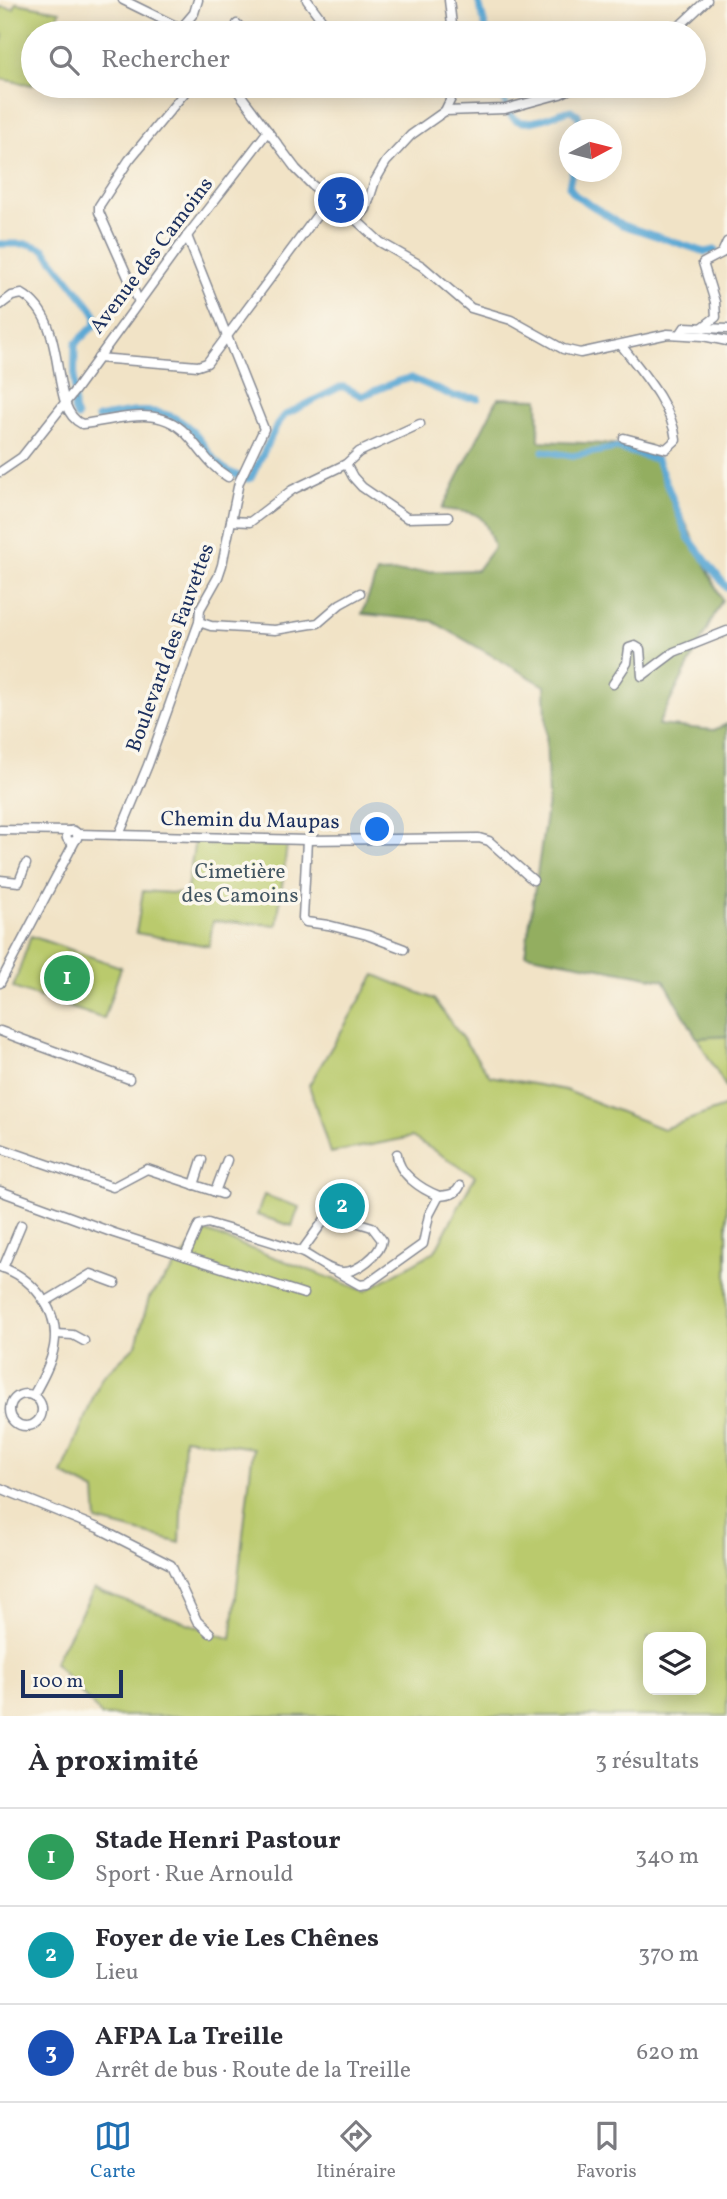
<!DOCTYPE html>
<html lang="fr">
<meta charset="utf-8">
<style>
:root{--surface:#fff;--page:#f2f2f3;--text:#2b2b33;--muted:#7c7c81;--line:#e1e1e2;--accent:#1f6fb2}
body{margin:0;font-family:Vollkorn,serif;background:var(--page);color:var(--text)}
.controls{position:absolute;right:21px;bottom:21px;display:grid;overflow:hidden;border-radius:14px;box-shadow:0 4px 18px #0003}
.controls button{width:63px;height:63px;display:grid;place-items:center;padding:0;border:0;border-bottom:2px solid var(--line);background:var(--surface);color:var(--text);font:35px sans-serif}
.compass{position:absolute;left:559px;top:119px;width:63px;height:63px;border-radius:50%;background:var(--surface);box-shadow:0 4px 18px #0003;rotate:83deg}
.scale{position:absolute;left:21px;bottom:18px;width:102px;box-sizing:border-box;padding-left:7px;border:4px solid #1b2f5e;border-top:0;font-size:19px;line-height:24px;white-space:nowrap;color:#1b2f5e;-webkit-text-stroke:5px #fbf7ec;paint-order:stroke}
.you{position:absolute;left:378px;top:830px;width:24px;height:24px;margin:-18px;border:5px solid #fff;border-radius:50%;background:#1a73e8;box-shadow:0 0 0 10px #1a73e833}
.badge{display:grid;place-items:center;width:46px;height:46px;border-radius:50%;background:var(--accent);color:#fff;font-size:23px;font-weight:700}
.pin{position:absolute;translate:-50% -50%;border:4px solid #fff;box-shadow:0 2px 7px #0006}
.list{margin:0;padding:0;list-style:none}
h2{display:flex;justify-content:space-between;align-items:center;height:91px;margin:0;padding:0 28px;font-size:30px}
h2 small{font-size:23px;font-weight:400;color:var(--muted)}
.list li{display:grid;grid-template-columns:46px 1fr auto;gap:21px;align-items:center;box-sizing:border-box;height:98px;padding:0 28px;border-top:2px solid var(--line)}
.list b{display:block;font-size:26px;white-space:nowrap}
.list p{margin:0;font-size:23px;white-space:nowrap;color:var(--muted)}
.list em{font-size:23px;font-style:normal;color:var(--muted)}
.icon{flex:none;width:38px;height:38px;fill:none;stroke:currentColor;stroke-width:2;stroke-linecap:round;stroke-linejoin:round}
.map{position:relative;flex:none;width:727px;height:1716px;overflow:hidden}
.search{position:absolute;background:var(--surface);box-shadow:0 4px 18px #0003;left:21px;right:21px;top:21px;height:77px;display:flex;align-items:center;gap:18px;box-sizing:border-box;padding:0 24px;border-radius:38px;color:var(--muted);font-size:26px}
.sheet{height:385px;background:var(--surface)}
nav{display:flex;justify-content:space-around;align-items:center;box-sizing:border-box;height:98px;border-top:2px solid var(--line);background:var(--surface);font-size:19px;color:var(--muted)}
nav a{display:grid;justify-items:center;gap:4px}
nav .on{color:var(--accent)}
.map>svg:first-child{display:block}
.green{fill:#baca6d;stroke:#6a7c66;stroke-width:2;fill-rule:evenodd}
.forest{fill:#93ae60;stroke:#576e5f;stroke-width:2}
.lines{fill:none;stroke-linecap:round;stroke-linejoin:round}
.canal{stroke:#5ba8d4;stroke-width:7}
.minor-casing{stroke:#868992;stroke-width:11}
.minor{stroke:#fff;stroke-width:8}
.labels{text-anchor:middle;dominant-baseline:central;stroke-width:7;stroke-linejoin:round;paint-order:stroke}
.street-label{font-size:21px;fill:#1b2f5e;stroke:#fbf7ec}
.park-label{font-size:21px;fill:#435662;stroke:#fbf7ec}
</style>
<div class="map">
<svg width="727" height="1716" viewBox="0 0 727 1716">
<rect width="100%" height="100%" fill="#fbf7ec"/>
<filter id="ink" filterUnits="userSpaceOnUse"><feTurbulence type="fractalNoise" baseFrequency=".0143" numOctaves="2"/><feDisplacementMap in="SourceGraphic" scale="14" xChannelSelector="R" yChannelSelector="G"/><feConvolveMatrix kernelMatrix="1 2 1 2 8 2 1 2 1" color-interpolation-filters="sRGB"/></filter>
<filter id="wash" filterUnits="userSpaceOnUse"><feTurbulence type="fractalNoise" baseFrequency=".00686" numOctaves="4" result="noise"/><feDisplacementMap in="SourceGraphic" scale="28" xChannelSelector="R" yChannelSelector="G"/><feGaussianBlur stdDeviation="1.57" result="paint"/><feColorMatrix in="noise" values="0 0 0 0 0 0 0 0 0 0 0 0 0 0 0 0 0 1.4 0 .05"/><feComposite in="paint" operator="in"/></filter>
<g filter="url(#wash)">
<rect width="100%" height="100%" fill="#f1e3c6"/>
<g class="green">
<polygon points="16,3 60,11 54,33 33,33 33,85 0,79 0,47 3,36 0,31 0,7 14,9"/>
<polygon points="203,840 208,845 213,845 216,841 224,841 225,844 287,845 277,925 213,921 209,946 136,933 143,891 186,894 195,841"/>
<polygon points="31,936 121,967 104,1019 13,988"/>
<path d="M375,975L434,999L490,1076L565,1090L663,1129L727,1106V1716H102L54,1663L94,1589L231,1639L253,1448L184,1438L180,1543L97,1521L95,1491L62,1474L101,1378L136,1345L149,1298L204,1231L365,1291L435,1251L475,1176L412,1137L330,1153L309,1085ZM648,1637H701V1690H648Z"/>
<polygon points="727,1036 727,1089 697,1038"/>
<polygon points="264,1195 299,1207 292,1226 257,1215"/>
</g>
<path class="forest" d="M498,398L538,399L539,441L649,446L722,600L658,725L714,730L727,724V1036L697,1038L664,980L525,954L548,801L545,686L432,621L362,614L377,573L477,570L494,547C483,509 478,514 442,509Z"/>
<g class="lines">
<g class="canal">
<polyline points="478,0 487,33"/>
<path d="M501,86C503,94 505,105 509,113C520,134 554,113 571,110L578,115L582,130"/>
<polyline points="572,172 569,186 575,195 622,225 705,252 715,250"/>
<polyline points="0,244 29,244 44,249 93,310 96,316 95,325 75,344 74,410 77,417"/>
<path d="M98,418C133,411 169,403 195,434C215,457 214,469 247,479L251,478L277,425L285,415L340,387H344L362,396L398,381L411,378L453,396L478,398"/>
<polyline points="543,451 572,456 616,448 657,460 688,537 727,588"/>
</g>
</g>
</g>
<g filter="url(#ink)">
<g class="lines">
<defs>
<g id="minor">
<polyline points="123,0 190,33"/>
<polyline points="307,0 324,23 327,33"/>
<polyline points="449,0 453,33"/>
<polyline points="237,24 245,33"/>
<polyline points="182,27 194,13 198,0"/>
<polyline points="672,33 707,0"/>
<polyline points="234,86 296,169 312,185 342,207 380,242 422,266 471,308 511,320 563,349 580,353 668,334 703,336 727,341"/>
<polyline points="445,111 457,86"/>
<polyline points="357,220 366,209 375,181 386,162 411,135 445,111 505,109 560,94 576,86"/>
<polyline points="139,302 99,212 99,206 129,160 190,86"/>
<path d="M0,305L12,296L22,294C71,322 47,409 82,424C121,420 161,402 190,438C203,453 211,467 228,477"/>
<polyline points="703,327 716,317 715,302 703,263 722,253 727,242"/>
<polyline points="681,333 685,327 727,329"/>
<path d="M621,345C641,371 672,405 676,440L666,449L624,438"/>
<polyline points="98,358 198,366 207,363 330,198"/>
<polyline points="346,464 353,477 362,487 407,518 448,517"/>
<polyline points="0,472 22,457 76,389 187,236 268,131"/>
<polyline points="231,521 250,522 292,490 346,464 359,452 420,424"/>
<polyline points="199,622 211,626 275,630 318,623 340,604 360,593"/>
<polyline points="613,684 627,663 629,648 635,646 640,649 642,676 674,652 727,631"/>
<polyline points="0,830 70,831"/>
<circle cx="72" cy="836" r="5.5"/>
<polyline points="77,834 119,835 148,765 199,622 200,609 218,577 222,565 239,482 264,429 187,236"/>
<polyline points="119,835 307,840 479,838 489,841 533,880"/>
<polyline points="307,840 303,918 306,922 328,925 367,935 404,949"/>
<polyline points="0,880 19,882 26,864"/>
<polyline points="0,983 75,841"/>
<polyline points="0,1031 129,1079"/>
<polyline points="0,1148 113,1187 147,1169 222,1194"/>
<path d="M397,1154C398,1174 421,1189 439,1196"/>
<polyline points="194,1185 202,1160"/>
<path d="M0,1191L114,1233L185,1256L199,1225L208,1223C239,1233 273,1240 303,1253C315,1259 328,1271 342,1272C356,1273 381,1254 382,1240L372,1227L332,1215L325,1219L301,1252"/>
<polyline points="215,1192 227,1160"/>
<polyline points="185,1256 304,1294"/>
<path d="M0,1267C17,1272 29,1281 40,1295C68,1331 52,1362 33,1396"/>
<polyline points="3,1268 21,1225"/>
<path d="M337,1272L360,1285L367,1284L423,1244L429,1215L439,1196C448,1195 456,1195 460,1186"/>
<polyline points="45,1302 91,1274 115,1283"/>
<polyline points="56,1334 73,1335 84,1341"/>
<circle cx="26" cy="1410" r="16"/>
<polyline points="0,1488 98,1528 171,1565 197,1621 210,1633"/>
</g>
</defs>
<use href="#minor" class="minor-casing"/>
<use href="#minor" class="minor"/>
</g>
</g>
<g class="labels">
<g class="street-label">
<text transform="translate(152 256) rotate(-53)">Avenue des Camoins</text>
<text transform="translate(171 648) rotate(-70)">Boulevard des Fauvettes</text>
<text transform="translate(250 821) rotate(1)">Chemin du Maupas</text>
</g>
<g class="park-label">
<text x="240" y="872">Cimetière<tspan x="240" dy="24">des Camoins</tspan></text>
</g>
</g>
</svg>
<div class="controls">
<button><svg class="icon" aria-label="layers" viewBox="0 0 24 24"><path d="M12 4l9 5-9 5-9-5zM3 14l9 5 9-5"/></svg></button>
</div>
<svg class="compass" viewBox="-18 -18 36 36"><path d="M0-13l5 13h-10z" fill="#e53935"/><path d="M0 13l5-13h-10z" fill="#7c7c81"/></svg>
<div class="scale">100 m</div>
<div class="you"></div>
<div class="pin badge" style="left:67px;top:978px;background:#2e9e5b">1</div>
<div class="pin badge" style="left:342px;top:1206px;background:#0f9aa8">2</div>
<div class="pin badge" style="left:341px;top:200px;background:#1a4fb4">3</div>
<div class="search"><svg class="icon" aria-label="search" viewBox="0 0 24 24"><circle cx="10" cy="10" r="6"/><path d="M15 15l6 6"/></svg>Rechercher</div>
</div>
<section class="sheet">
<h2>À proximité<small>3 résultats</small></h2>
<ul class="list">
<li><span class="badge" style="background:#2e9e5b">1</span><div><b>Stade Henri Pastour</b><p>Sport · Rue Arnould</p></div><em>340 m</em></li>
<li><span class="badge" style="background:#0f9aa8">2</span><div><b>Foyer de vie Les Chênes</b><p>Lieu</p></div><em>370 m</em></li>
<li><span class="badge" style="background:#1a4fb4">3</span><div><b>AFPA La Treille</b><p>Arrêt de bus · Route de la Treille</p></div><em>620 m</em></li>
</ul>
</section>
<nav>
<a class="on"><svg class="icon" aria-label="map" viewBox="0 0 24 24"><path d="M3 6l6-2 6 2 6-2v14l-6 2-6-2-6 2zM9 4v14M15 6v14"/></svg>Carte</a>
<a><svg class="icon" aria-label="directions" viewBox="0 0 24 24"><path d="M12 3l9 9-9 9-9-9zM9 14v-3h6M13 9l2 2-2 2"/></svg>Itinéraire</a>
<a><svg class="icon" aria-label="saved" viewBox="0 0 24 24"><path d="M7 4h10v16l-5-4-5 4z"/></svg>Favoris</a>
</nav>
